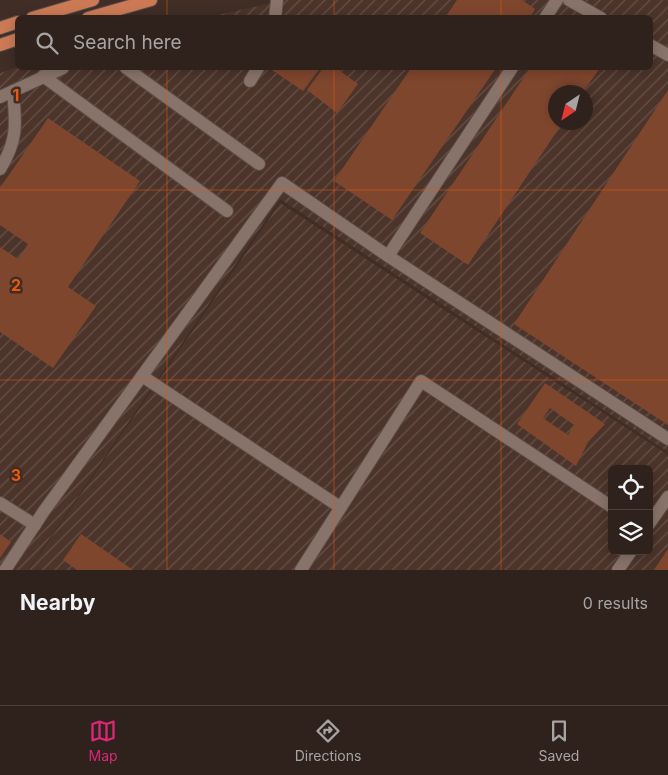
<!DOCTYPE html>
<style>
:root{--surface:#2f221c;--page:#372a25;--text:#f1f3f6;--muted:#a7a4a3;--line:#4a3f3b;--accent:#db2777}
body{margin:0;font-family:Inter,sans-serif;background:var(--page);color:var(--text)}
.controls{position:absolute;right:15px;bottom:15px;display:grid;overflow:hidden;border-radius:8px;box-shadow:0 2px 12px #0003}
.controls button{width:45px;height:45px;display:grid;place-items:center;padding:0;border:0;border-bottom:1px solid var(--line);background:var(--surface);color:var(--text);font:25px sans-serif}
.compass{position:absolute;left:548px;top:85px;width:45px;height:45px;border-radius:50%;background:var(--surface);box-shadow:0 2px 12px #0003;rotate:215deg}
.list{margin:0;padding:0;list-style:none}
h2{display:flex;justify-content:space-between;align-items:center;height:65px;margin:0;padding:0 20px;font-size:21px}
h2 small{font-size:16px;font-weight:400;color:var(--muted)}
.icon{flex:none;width:28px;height:28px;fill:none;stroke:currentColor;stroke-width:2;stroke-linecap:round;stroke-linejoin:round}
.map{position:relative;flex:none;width:668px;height:570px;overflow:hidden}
.search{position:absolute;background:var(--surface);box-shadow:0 2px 12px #0003;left:15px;right:15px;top:15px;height:55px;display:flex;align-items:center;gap:12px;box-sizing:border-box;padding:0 18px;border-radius:8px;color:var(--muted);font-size:19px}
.sheet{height:135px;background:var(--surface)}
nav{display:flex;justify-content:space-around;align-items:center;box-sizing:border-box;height:70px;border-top:1px solid var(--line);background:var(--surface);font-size:14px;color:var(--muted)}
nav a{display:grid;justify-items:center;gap:2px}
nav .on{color:var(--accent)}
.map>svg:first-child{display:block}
.industrial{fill:url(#industrial-furrows);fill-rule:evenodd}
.building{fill:#7f462e;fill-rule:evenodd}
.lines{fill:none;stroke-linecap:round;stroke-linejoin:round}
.minor-casing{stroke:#5a4b46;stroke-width:14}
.major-casing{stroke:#5a4b46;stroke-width:14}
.minor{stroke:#88736a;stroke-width:12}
.major{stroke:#cc7a55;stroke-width:12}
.grid{fill:none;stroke:#e8590c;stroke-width:1;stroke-opacity:0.55}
.grid-label{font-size:16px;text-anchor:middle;font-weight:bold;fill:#e8590c;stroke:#3f2d26;stroke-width:5;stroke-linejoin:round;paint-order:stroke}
</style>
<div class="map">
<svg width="668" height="570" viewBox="0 0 668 570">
<defs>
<pattern id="industrial-furrows" width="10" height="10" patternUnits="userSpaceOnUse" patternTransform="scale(1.25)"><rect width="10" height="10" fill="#4c342a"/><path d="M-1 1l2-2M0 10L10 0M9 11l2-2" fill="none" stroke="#665148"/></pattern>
</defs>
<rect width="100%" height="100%" fill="#3f2d26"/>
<g class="industrial">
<path d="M286,0H668V452L280,199L28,570H0V73L17,67L650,68V18L208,17ZM556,92H586V122H556Z"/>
<path d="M280,203L668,455V570H29ZM612,469H649V551H612Z"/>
</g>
<g class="building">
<polygon points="457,0 522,0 535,9 530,18 445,18"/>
<polygon points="274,68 320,68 303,91 272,70"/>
<polygon points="323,68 336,68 358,84 337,113 307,90"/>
<polygon points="411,68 496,68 392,220 334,181"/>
<polygon points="530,68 600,68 583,92 556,92 556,122 563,122 468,265 420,233"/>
<polygon points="668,90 668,425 514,324"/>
<polygon points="48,118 140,181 68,287 96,306 53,368 0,332 0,247 18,259 28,244 0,225 0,188"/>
<path d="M545,383L605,424L588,442L576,466L517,424ZM550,408L574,425L568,435L543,418Z"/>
<polygon points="0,534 11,542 0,558"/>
<polygon points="81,534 133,570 77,570 63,560"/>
<polygon points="668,549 668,570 654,570"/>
</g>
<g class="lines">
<defs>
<g id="minor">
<polyline points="569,0 601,18"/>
<polyline points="275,18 277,0"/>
<polyline points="545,18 557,0"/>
<polyline points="650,45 668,55"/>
<polyline points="126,68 259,164"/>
<polyline points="43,76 227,211"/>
<polyline points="250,81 258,68"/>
<polyline points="0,97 63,68"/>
<path d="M0,169C18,140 16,124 13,91"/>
<polyline points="388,256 512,68"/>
<polyline points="142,376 340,507"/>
<polyline points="0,503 35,525"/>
<polyline points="649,524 668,497"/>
<polyline points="5,570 44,511 282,183 388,256 668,439"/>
<polyline points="301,570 421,381 612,507"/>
<polyline points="618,570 631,551"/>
</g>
<g id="major">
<polyline points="32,18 93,0"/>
<polyline points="88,18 151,0"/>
<polyline points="0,28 18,22"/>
<polyline points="0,45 18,39"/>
</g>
</defs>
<use href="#minor" class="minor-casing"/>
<use href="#major" class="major-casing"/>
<use href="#minor" class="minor"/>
<use href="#major" class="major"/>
</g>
<path class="grid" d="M167,0V18M334,0V18M501,0V18M167,68V570M334,68V570M501,68V570M0,190H668M0,380H668"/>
<g class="grid-label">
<text x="16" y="101">1</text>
<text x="16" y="291">2</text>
<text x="16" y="481">3</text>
</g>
</svg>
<div class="controls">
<button><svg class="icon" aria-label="locate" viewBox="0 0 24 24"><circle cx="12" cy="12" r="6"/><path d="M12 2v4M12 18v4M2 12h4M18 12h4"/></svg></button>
<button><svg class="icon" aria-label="layers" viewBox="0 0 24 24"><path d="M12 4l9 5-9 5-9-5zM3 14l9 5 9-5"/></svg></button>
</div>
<svg class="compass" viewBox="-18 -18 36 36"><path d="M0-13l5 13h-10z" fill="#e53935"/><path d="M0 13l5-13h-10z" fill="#a7a4a3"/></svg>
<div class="search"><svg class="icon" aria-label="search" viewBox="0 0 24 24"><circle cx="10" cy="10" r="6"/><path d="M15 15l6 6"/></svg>Search here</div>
</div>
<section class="sheet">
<h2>Nearby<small>0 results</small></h2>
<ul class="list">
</ul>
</section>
<nav>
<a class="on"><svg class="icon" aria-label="map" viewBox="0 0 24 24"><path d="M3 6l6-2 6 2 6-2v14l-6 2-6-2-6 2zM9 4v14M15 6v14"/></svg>Map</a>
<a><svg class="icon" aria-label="directions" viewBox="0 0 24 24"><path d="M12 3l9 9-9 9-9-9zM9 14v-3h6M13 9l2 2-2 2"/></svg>Directions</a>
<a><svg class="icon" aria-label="saved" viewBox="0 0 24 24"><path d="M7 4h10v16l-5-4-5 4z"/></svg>Saved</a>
</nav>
